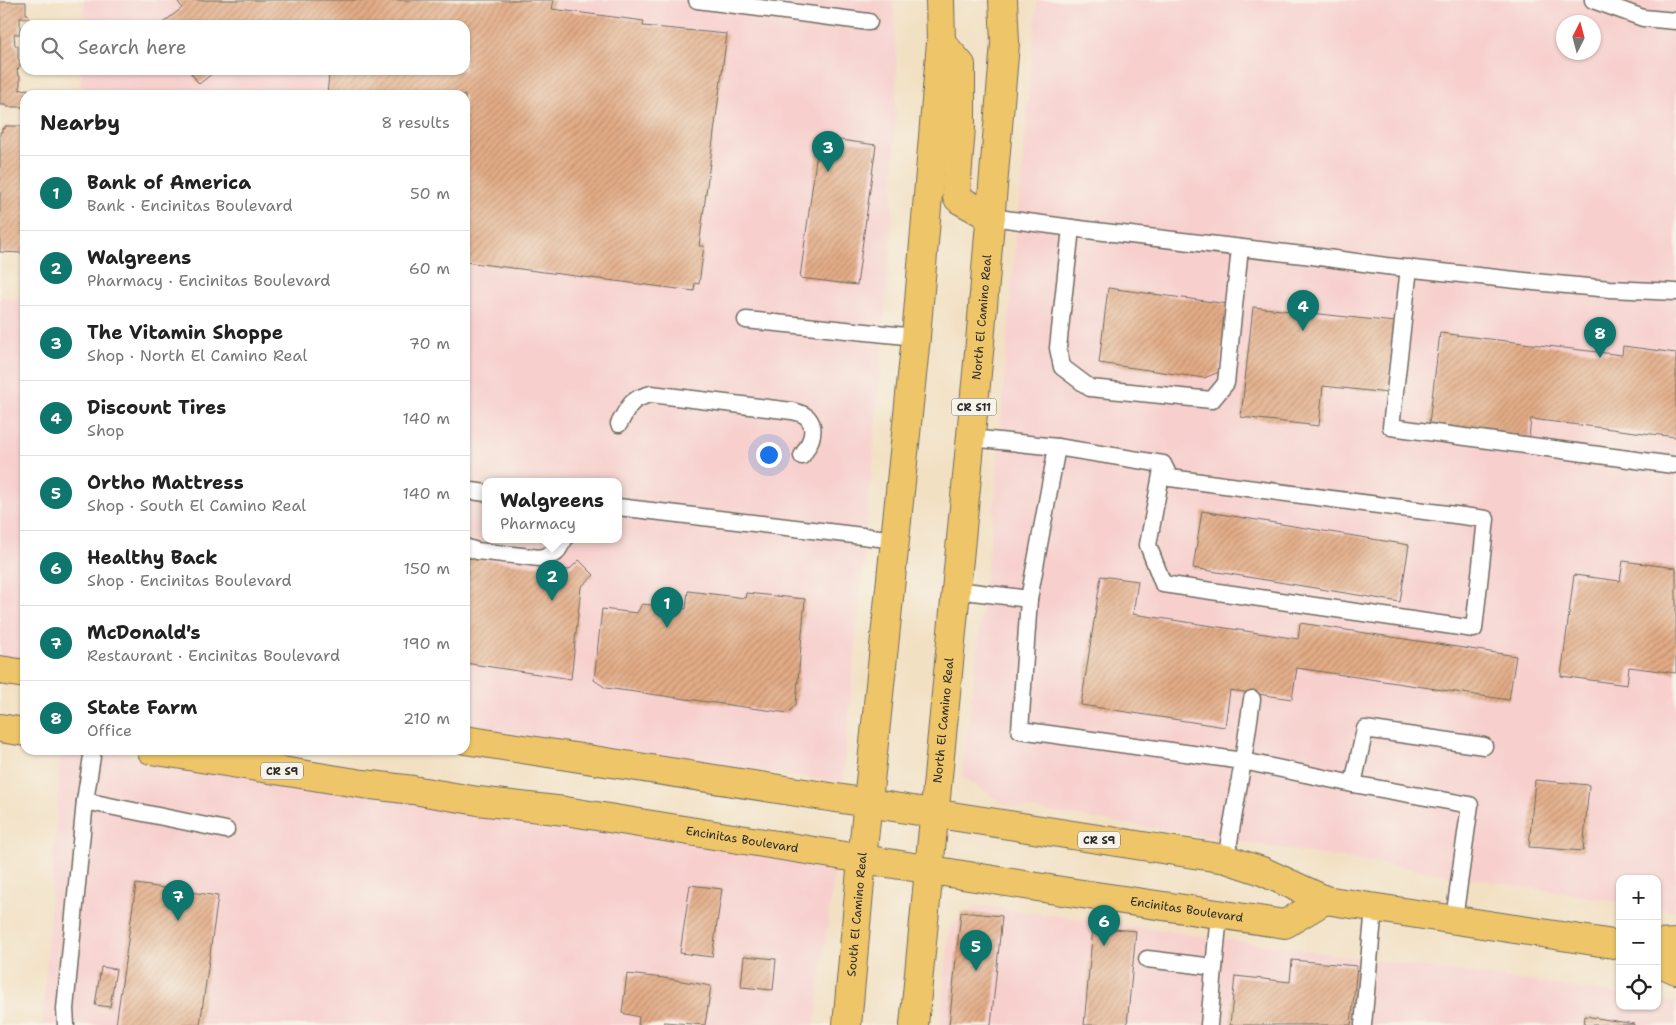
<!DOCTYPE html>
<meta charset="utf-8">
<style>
:root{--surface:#fff;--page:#f2f2f2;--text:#222;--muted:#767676;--line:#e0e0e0;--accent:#0f766e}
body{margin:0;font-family:"Shantell Sans",sans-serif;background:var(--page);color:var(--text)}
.controls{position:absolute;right:15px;bottom:15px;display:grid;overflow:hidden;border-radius:10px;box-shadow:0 1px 4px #0004}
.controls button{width:45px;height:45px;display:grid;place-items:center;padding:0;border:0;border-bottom:1px solid var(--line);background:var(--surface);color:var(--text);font:25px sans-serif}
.compass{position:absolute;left:1556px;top:15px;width:45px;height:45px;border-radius:50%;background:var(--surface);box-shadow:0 1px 4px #0004;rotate:6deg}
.you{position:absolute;left:768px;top:454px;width:18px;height:18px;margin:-12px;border:4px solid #fff;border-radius:50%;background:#1a73e8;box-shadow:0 0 0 8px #1a73e833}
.badge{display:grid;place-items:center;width:32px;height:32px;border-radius:50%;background:var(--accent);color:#fff;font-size:16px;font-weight:700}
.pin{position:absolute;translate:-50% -41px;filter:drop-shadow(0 1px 2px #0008)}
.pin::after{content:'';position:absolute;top:26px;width:18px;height:15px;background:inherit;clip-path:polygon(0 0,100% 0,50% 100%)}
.popup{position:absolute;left:482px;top:478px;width:140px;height:65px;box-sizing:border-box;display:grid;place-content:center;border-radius:10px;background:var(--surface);filter:drop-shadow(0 1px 4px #0005);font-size:16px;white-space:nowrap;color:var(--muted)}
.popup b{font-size:19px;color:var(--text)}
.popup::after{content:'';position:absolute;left:50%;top:100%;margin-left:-10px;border:10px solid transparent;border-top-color:var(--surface)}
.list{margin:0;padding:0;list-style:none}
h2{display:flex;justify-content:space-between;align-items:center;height:65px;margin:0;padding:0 20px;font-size:21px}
h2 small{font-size:16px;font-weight:400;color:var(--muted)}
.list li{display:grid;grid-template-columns:32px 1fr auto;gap:15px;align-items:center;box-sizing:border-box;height:75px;padding:0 20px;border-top:1px solid var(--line)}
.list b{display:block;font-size:19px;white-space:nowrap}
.list p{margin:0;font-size:16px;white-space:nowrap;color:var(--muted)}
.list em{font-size:16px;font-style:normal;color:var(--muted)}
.icon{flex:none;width:28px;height:28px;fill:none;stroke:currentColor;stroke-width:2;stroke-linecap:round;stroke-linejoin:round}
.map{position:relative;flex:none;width:1676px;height:1025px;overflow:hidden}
.search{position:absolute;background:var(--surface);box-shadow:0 1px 4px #0004;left:20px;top:20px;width:450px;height:55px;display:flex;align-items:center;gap:12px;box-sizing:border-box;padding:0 18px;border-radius:15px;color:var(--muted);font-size:19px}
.panel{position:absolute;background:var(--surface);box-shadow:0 1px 4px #0004;left:20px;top:90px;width:450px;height:665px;border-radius:15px}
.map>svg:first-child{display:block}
.built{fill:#f7d0ce;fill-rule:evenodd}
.building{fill:url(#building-hatch)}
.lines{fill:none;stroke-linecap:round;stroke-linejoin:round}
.lane-casing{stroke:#716a60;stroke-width:19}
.primary-casing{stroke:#716a60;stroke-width:30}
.lane{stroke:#fff;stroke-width:16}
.primary{stroke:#eec569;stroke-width:28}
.labels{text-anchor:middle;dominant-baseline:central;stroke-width:5;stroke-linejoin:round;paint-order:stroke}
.shield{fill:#f7f3e8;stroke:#686764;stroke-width:1}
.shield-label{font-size:11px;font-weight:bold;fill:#2b2b2b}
.street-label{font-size:12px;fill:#2b2b2b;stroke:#f7f3e8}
</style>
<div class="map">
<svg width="1676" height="1025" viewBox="0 0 1676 1025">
<defs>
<pattern id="building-hatch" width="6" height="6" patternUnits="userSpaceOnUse" patternTransform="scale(1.25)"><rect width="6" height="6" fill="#e3ac86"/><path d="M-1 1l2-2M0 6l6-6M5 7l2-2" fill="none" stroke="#b88c6e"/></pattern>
</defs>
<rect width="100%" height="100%" fill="#f7f3e8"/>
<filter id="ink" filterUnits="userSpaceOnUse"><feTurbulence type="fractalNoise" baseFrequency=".02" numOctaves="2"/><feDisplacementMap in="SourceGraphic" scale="10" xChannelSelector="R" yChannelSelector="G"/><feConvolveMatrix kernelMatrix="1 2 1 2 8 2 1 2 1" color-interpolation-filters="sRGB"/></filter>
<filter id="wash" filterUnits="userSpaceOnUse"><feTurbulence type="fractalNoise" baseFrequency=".0096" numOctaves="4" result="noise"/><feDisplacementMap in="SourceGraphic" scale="20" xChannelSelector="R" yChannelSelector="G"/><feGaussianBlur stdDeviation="1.12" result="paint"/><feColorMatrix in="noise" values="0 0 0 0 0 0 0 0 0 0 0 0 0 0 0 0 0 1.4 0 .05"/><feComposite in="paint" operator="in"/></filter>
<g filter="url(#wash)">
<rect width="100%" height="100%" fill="#f2e0c3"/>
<g class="built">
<path d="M84,0H893L897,66L892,227L878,399L843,783L465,727V95H80L82,70H465V25H84ZM486,482H618V540H486Z"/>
<path d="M1037,0H1676V911L1657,908V879H1620V902L1006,805L962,776L996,490L1006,353ZM1564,22H1594V52H1564Z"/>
<polygon points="0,297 25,301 25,661 0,657"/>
<polygon points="61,750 96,750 835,864 815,1025 42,1025"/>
<polygon points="976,905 1620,994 1620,1006 1657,1006 1657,1000 1676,1002 1676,1025 940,1025 950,927"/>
</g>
<g id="blocks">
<g class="building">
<polygon points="177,0 554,0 552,9 644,21 643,26 727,34 699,246 704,246 699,284 695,283 694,291 465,262 465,95 327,95 329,74 309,71 309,70 465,70 465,25 160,25 182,8"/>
<polygon points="0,2 26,2 26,14 28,14 29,18 20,18 20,34 14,34 15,46 18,46 18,59 20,61 20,67 17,70 18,75 20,76 20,90 28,89 28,94 25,94 25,107 6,107 6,105 0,105"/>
<polygon points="189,70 217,70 199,84"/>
<polygon points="5,126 22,126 21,142 25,142 24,174 25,174 25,237 23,237 23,253 0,252 0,132 2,132 2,128 5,129"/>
<polygon points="819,137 876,145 857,285 800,278"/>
<polygon points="1108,288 1228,304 1219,372 1204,378 1099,363"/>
<polygon points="1253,307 1395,322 1388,393 1323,386 1319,426 1241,417"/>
<polygon points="1440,333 1622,355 1623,346 1676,353 1676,437 1531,419 1529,437 1429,423"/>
<polygon points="1202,511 1409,545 1400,602 1193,568"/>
<polygon points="469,558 569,570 579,560 594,575 581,587 571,679 465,663 465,595"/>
<polygon points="1623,561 1676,568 1676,673 1629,667 1627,685 1561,676 1574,575 1620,581"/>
<polygon points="1101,576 1138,581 1133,614 1298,639 1300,623 1516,656 1509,700 1297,668 1292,699 1230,690 1225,727 1081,705"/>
<polygon points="688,591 745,598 746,593 805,599 796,704 788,713 606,688 594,680 602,609 637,613 642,604 686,609"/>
<polygon points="1535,780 1589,785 1583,851 1529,847"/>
<polygon points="136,884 218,896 200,1025 116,1025"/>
<polygon points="690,885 722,889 712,957 680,953"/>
<polygon points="961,912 1002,916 991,1025 949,1025"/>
<polygon points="1093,927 1136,931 1127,1025 1084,1025"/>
<polygon points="744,956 776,959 773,990 741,987"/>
<polygon points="1292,960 1357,966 1351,1025 1230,1025 1235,976 1290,982"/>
<polygon points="101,967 116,969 110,1007 95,1005"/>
<polygon points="627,974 664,978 711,986 705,1025 664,1022 663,1025 638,1025 639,1017 622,1013"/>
<polygon points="1585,1016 1634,1024 1634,1025 1584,1025"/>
</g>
</g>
</g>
<g filter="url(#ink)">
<use href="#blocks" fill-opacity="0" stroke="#716a60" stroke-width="1"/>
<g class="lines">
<defs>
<g id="lane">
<polyline points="697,0 869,22"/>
<polyline points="1593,0 1643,18 1676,21"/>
<polyline points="991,217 1087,230 1312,256 1386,266 1534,282 1610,289 1676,292"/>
<polyline points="1071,228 1058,348 1062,367 1090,388 1212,400 1226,383 1240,248"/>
<polyline points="1409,268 1391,427 1673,465"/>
<polyline points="746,320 916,337"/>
<path d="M619,424C629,406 630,399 651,394L792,411C797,412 804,414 808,418C818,430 809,445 802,456"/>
<polyline points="971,438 1057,447 1029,599"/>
<polyline points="1057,447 1163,464 1170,478 1486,519 1474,629 1163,584 1148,545 1163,464"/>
<polyline points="465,490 486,493"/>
<polyline points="618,507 896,540"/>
<polyline points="465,547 477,551 540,558 556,553 564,540"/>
<polyline points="957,590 1029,599 1020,730 1243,761 1226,859"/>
<polyline points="1252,699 1243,761 1353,784 1470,805 1454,919"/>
<polyline points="93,750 85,801 226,830"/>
<polyline points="1353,784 1365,729 1484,746"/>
<polyline points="1147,959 1214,967"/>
<polyline points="66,1025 65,1009 85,801"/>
<polyline points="1209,1025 1219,913"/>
<polyline points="1363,1025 1374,908"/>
</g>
<g id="primary">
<polyline points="941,42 961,65 961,127 956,192 957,197 960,200 991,217"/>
<polyline points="0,670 25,674"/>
<polyline points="0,728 25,732"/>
<polyline points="465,740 1226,859 1262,871 1325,900 1620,945"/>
<path id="s1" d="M151,750L363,784L413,790L478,801L565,811L1062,891L1285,924L1325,900"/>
<polyline points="1657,944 1676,943"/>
<polyline points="1657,961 1676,970"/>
<path id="s2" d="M847,1025L862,859L916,337L941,42L940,0"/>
<path id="s3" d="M914,1025L980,342L1005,43L1003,0"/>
</g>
</defs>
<use href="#lane" class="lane-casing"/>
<use href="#primary" class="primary-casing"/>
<use href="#lane" class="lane"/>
<use href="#primary" class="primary"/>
</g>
</g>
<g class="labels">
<g class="shield">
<rect x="951.5" y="398.5" width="45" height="17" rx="4"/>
<rect x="261" y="762.5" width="42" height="17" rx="4"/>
<rect x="1078" y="831.5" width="42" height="17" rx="4"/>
</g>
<g class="shield-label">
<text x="974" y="407">CR S11</text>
<text x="282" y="771">CR S9</text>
<text x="1099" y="840">CR S9</text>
</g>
<g class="street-label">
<text stroke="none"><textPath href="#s3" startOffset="711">North El Camino Real</textPath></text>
<text stroke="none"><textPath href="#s3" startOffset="306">North El Camino Real</textPath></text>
<text stroke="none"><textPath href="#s1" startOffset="598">Encinitas Boulevard</textPath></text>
<text stroke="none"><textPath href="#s1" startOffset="1048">Encinitas Boulevard</textPath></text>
<text stroke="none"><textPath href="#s2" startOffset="111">South El Camino Real</textPath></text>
</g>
</g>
</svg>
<div class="controls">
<button>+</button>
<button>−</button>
<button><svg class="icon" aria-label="locate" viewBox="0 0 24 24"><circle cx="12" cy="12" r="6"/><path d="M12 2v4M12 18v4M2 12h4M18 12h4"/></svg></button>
</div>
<svg class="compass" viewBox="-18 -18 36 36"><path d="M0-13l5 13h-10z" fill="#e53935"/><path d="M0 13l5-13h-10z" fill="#767676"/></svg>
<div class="you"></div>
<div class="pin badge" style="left:667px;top:628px">1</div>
<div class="pin badge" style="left:552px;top:601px">2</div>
<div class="popup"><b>Walgreens</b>Pharmacy</div>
<div class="pin badge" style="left:828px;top:172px">3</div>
<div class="pin badge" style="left:1303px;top:331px">4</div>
<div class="pin badge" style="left:976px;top:971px">5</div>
<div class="pin badge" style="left:1104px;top:946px">6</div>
<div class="pin badge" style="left:178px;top:921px">7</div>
<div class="pin badge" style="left:1600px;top:358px">8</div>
<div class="search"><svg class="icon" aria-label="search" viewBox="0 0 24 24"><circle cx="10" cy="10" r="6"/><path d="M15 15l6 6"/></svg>Search here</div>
<section class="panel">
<h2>Nearby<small>8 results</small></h2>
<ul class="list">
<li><span class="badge">1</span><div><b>Bank of America</b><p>Bank · Encinitas Boulevard</p></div><em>50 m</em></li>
<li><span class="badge">2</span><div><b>Walgreens</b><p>Pharmacy · Encinitas Boulevard</p></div><em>60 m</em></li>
<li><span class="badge">3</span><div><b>The Vitamin Shoppe</b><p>Shop · North El Camino Real</p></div><em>70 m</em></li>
<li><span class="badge">4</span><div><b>Discount Tires</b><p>Shop</p></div><em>140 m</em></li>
<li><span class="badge">5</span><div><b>Ortho Mattress</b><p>Shop · South El Camino Real</p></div><em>140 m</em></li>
<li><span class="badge">6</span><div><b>Healthy Back</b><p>Shop · Encinitas Boulevard</p></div><em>150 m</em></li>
<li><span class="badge">7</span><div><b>McDonald's</b><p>Restaurant · Encinitas Boulevard</p></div><em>190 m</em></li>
<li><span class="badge">8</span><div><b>State Farm</b><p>Office</p></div><em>210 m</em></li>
</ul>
</section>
</div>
